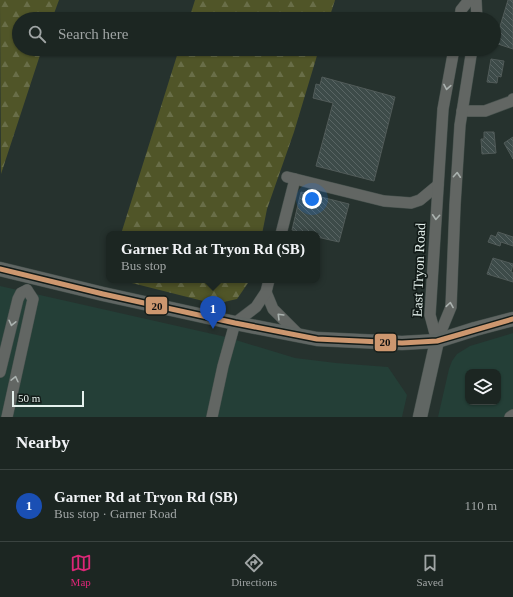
<!DOCTYPE html>
<meta charset="utf-8">
<style>
:root{--surface:#1c2622;--page:#252e2a;--text:#f1f3f6;--muted:#a0a5a5;--line:#3a4340;--accent:#db2777}
body{margin:0;font-family:Georgia,serif;background:var(--page);color:var(--text)}
.controls{position:absolute;right:12px;bottom:12px;display:grid;overflow:hidden;border-radius:8px;box-shadow:0 1px 3px #0004}
.controls button{width:36px;height:36px;display:grid;place-items:center;padding:0;border:0;border-bottom:1px solid var(--line);background:var(--surface);color:var(--text);font:20px sans-serif}
.scale{position:absolute;left:12px;bottom:10px;width:72px;box-sizing:border-box;padding-left:4px;border:2px solid #e5f1ed;border-top:0;font-size:11px;line-height:14px;white-space:nowrap;color:#e5f1ed;-webkit-text-stroke:3px #121b18;paint-order:stroke}
.you{position:absolute;left:312px;top:199px;width:14px;height:14px;margin:-10px;border:3px solid #fff;border-radius:50%;background:#1a73e8;box-shadow:0 0 0 6px #1a73e833}
.badge{display:grid;place-items:center;width:26px;height:26px;border-radius:50%;background:var(--accent);color:#fff;font-size:13px;font-weight:700}
.pin{position:absolute;translate:-50% -33px;filter:drop-shadow(0 1px 2px #0008)}
.pin::after{content:'';position:absolute;top:21px;width:14px;height:12px;background:inherit;clip-path:polygon(0 0,100% 0,50% 100%)}
.popup{position:absolute;left:106px;top:231px;width:214px;height:52px;box-sizing:border-box;display:grid;place-content:center;border-radius:8px;background:var(--surface);filter:drop-shadow(0 1px 3px #0005);font-size:13px;white-space:nowrap;color:var(--muted)}
.popup b{font-size:15px;color:var(--text)}
.popup::after{content:'';position:absolute;left:50%;top:100%;margin-left:-8px;border:8px solid transparent;border-top-color:var(--surface)}
.list{margin:0;padding:0;list-style:none}
h2{display:flex;justify-content:space-between;align-items:center;height:52px;margin:0;padding:0 16px;font-size:17px}
h2 small{font-size:13px;font-weight:400;color:var(--muted)}
.list li{display:grid;grid-template-columns:26px 1fr auto;gap:12px;align-items:center;box-sizing:border-box;height:72px;padding:0 16px;border-top:1px solid var(--line)}
.list b{display:block;font-size:15px;white-space:nowrap}
.list p{margin:0;font-size:13px;white-space:nowrap;color:var(--muted)}
.list em{font-size:13px;font-style:normal;color:var(--muted)}
.icon{flex:none;width:22px;height:22px;fill:none;stroke:currentColor;stroke-width:2;stroke-linecap:round;stroke-linejoin:round}
.map{position:relative;flex:none;width:513px;height:417px;overflow:hidden}
.search{position:absolute;background:var(--surface);box-shadow:0 1px 3px #0004;left:12px;right:12px;top:12px;height:44px;display:flex;align-items:center;gap:10px;box-sizing:border-box;padding:0 14px;border-radius:22px;color:var(--muted);font-size:15px}
.sheet{height:124px;background:var(--surface)}
nav{display:flex;justify-content:space-around;align-items:center;box-sizing:border-box;height:56px;border-top:1px solid var(--line);background:var(--surface);font-size:11px;color:var(--muted)}
nav a{display:grid;justify-items:center;gap:2px}
nav .on{color:var(--accent)}
.map>svg:first-child{display:block}
.built{fill:#243f37;fill-rule:evenodd}
.forest{fill:url(#forest-firs)}
.building{fill:url(#building-back-hatch);stroke:#515b59}
.lines{fill:none;stroke-linecap:round;stroke-linejoin:round}
.minor-casing{stroke:#45504c;stroke-width:12}
.major-casing{stroke:#45504c;stroke-width:15}
.minor{stroke:#626663;stroke-width:11}
.major{stroke:#606663;stroke-width:14}
.bus-1-casing{stroke:#121b18;stroke-width:8}
.bus-1{stroke:#cd976f;stroke-width:5}
.oneway{stroke:#aab2af}
.labels{text-anchor:middle;dominant-baseline:central;stroke-width:3.5;stroke-linejoin:round;paint-order:stroke}
.street-label{font-size:14px;fill:#e5f1ed;stroke:#121b18}
.line-badge{stroke:#121b18;stroke-width:1.5}
.pale-badge-label{font-size:11px;text-anchor:middle;font-weight:bold;fill:#111}
</style>
<div class="map">
<svg width="513" height="417" viewBox="0 0 513 417">
<defs>
<pattern id="forest-firs" width="22" height="20" patternUnits="userSpaceOnUse"><rect width="22" height="20" fill="#505528"/><path d="M5 1l3.5 6h-7zM16 11l3.5 6h-7z" fill="#696e48"/></pattern>
<pattern id="building-back-hatch" width="6" height="6" patternUnits="userSpaceOnUse"><rect width="6" height="6" fill="#3d4b49"/><path d="M-1 5l2 2M0 0l6 6M5-1l2 2" fill="none" stroke="#596564"/></pattern>
</defs>
<rect width="100%" height="100%" fill="#26322e"/>
<g class="built">
<polygon points="0,286 226,337 295,358 336,363 388,367 407,395 402,417 0,417"/>
<path d="M513,333V417H438L449,369L452,361L457,354L470,346ZM468,372H498V402H468Z"/>
</g>
<g class="forest">
<polygon points="0,0 59,0 52,19 19,19 19,49 42,49 1,174"/>
<polygon points="195,0 335,0 329,19 189,19"/>
<polygon points="179,49 319,49 294,132 267,209 262,234 121,234"/>
<polygon points="120,280 250,280 237,299 215,304"/>
</g>
<g class="building">
<polygon points="508,0 513,0 513,49 495,43"/>
<polygon points="491,59 504,61 501,77 498,76 497,83 487,82"/>
<polygon points="322,77 395,97 374,181 316,166 333,103 313,98 316,84 320,85"/>
<polygon points="484,132 494,132 496,153 482,154 481,139 484,139"/>
<polygon points="513,137 513,159 504,143"/>
<polygon points="301,192 349,204 339,242 317,237 317,234 306,234 292,230"/>
<polygon points="498,232 513,237 513,246 501,242 500,246 488,242 491,235 496,237"/>
<polygon points="493,258 513,264 511,272 513,273 513,282 487,274"/>
</g>
<g class="lines">
<defs>
<g id="minor">
<polyline points="476,0 477,19"/>
<polyline points="460,19 461,10 469,0"/>
<polyline points="462,111 485,111 512,101 513,99"/>
<polyline points="287,177 384,201 411,203 420,200 438,185"/>
<polyline points="281,234 295,179"/>
<polyline points="266,292 273,309 300,336"/>
<polyline points="437,341 451,307 455,205 460,125 472,49"/>
<polyline points="437,341 430,315 443,109 454,49"/>
<polyline points="0,372 18,299 21,293 27,290"/>
<polyline points="7,417 33,299 27,290"/>
<polyline points="212,417 223,366 235,323 256,307 266,292 269,280"/>
<polyline points="510,417 513,415"/>
</g>
<g id="major">
<polyline points="0,269 103,294 235,323 317,339 402,343 437,341 475,329 513,319"/>
<polyline points="420,417 437,341"/>
</g>
</defs>
<use href="#minor" class="minor-casing"/>
<use href="#major" class="major-casing"/>
<use href="#minor" class="minor"/>
<use href="#major" class="major"/>
<defs>
<polyline id="bus-1" points="0,269 103,294 235,323 317,339 402,343 437,341 513,319"/>
</defs>
<use href="#bus-1" class="bus-1-casing"/>
<use href="#bus-1" class="bus-1"/>
</g>
<defs><path id="oneway-chevron" d="M-2-3.5L2.5 0L-2 3.5" fill="none" stroke-width="1.6" stroke-linecap="round" stroke-linejoin="round"/></defs>
<g class="oneway">
<use href="#oneway-chevron" transform="translate(447 87) rotate(100)"/>
<use href="#oneway-chevron" transform="translate(457 175) rotate(-86)"/>
<use href="#oneway-chevron" transform="translate(436 217) rotate(94)"/>
<use href="#oneway-chevron" transform="translate(450 305) rotate(-81)"/>
<use href="#oneway-chevron" transform="translate(280 316) rotate(-135)"/>
<use href="#oneway-chevron" transform="translate(12 323) rotate(103)"/>
<use href="#oneway-chevron" transform="translate(15 379) rotate(-77)"/>
</g>
<g class="labels">
<g class="street-label">
<text transform="translate(419 270) rotate(-88)">East Tryon Road</text>
</g>
</g>
<g class="line-badge">
<rect x="145" y="296" width="23" height="19" rx="4" fill="#cd976f"/>
<rect x="374" y="333" width="23" height="19" rx="4" fill="#cd976f"/>
</g>
<g class="pale-badge-label">
<text x="157" y="310">20</text>
<text x="385" y="346">20</text>
</g>
</svg>
<div class="controls">
<button><svg class="icon" aria-label="layers" viewBox="0 0 24 24"><path d="M12 4l9 5-9 5-9-5zM3 14l9 5 9-5"/></svg></button>
</div>
<div class="scale">50 m</div>
<div class="you"></div>
<div class="pin badge" style="left:213px;top:329px;background:#1a4fb4">1</div>
<div class="popup"><b>Garner Rd at Tryon Rd (SB)</b>Bus stop</div>
<div class="search"><svg class="icon" aria-label="search" viewBox="0 0 24 24"><circle cx="10" cy="10" r="6"/><path d="M15 15l6 6"/></svg>Search here</div>
</div>
<section class="sheet">
<h2>Nearby<small></small></h2>
<ul class="list">
<li><span class="badge" style="background:#1a4fb4">1</span><div><b>Garner Rd at Tryon Rd (SB)</b><p>Bus stop · Garner Road</p></div><em>110 m</em></li>
</ul>
</section>
<nav>
<a class="on"><svg class="icon" aria-label="map" viewBox="0 0 24 24"><path d="M3 6l6-2 6 2 6-2v14l-6 2-6-2-6 2zM9 4v14M15 6v14"/></svg>Map</a>
<a><svg class="icon" aria-label="directions" viewBox="0 0 24 24"><path d="M12 3l9 9-9 9-9-9zM9 14v-3h6M13 9l2 2-2 2"/></svg>Directions</a>
<a><svg class="icon" aria-label="saved" viewBox="0 0 24 24"><path d="M7 4h10v16l-5-4-5 4z"/></svg>Saved</a>
</nav>
